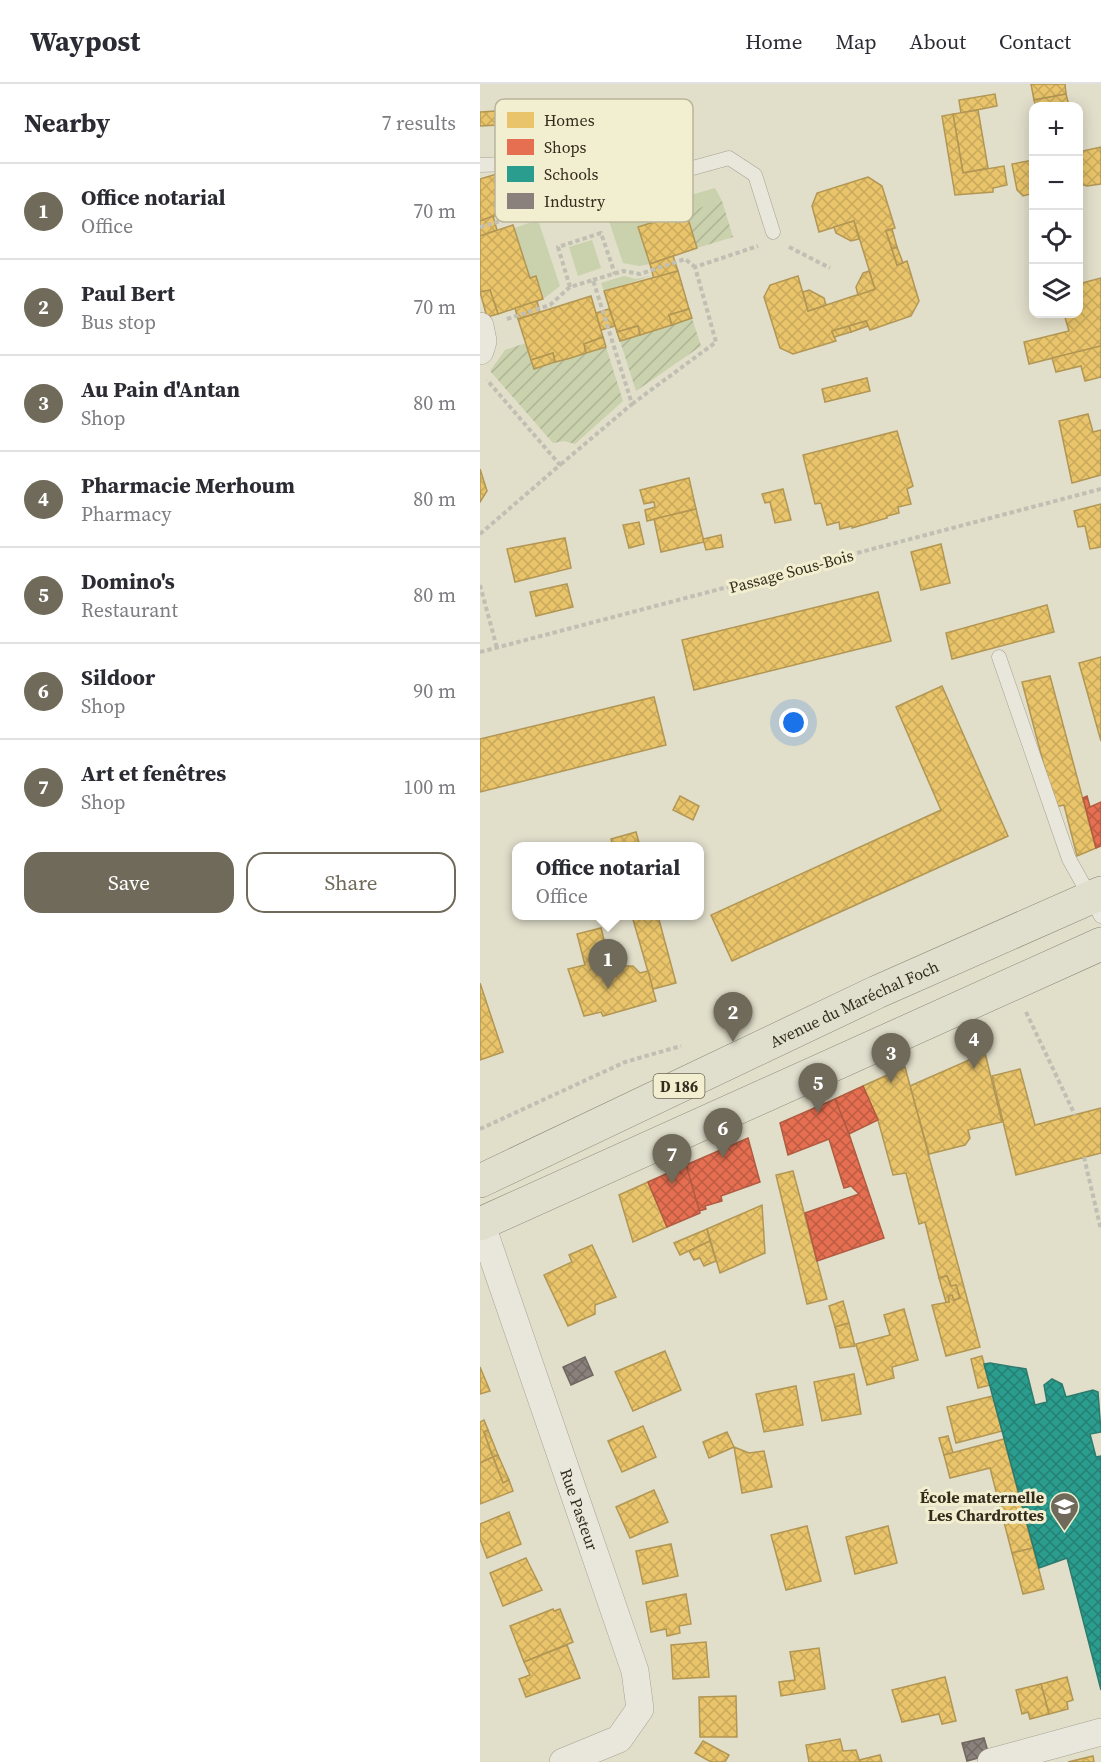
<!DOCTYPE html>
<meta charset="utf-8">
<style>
:root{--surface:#fff;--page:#f7f7f7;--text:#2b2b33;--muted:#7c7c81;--line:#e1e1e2;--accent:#706a5a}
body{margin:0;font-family:"Source Serif 4",serif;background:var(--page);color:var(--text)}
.controls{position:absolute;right:18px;top:18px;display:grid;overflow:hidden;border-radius:12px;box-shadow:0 3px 15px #0003}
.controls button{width:54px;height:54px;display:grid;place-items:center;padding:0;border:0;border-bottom:2px solid var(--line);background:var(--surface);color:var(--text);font:30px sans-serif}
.you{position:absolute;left:314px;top:639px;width:21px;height:21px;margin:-15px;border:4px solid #fff;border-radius:50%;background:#1a73e8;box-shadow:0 0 0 9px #1a73e833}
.badge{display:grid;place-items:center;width:39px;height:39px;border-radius:50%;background:var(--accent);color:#fff;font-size:20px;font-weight:700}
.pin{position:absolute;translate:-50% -50px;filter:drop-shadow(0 2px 3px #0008)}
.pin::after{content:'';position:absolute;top:32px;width:21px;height:18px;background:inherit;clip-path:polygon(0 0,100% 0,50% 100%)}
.popup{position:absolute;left:32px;top:758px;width:192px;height:78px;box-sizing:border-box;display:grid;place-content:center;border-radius:12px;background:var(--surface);filter:drop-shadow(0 2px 4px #0005);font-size:20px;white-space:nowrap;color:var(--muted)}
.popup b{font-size:22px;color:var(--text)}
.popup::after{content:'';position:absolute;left:50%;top:100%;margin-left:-12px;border:12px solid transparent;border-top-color:var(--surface)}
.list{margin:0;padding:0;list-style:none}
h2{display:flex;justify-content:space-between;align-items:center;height:78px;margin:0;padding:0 24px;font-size:26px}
h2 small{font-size:20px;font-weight:400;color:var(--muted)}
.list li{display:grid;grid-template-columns:39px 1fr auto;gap:18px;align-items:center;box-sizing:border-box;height:96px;padding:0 24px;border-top:2px solid var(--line)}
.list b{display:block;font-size:22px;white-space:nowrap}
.list p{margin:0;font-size:20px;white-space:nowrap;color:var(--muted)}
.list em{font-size:20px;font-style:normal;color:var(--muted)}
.actions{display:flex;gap:12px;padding:18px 24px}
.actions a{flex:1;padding:14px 0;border:2px solid var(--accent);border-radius:18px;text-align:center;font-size:21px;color:var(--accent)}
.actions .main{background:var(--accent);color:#fff}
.icon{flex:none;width:33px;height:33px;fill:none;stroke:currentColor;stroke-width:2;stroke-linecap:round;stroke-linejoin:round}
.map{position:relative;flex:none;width:621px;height:1678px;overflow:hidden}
header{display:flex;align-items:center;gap:36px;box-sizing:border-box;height:84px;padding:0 30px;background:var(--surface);border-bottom:2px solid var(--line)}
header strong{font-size:28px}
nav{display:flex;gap:33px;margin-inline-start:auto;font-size:21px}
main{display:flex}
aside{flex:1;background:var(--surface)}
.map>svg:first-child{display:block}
.grass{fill:#cad1ad}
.garden{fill:url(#garden-furrows)}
.homes{fill:url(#homes-cross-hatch);stroke:#b29653;stroke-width:1.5}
.shops{fill:url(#shops-cross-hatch);stroke:#b15b41;stroke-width:1.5}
.schools{fill:url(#schools-cross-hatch);stroke:#2d7b6d;stroke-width:1.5}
.industry{fill:url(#industry-cross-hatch);stroke:#706860;stroke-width:1.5}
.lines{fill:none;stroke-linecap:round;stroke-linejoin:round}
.lane-casing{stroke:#a6a294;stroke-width:15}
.street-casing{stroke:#a6a294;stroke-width:28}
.primary-casing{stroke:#8b887a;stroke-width:34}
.path{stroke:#c1bfb3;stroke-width:4;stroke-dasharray:4.5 3;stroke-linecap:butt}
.lane{stroke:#e9e7db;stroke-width:14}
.street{stroke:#e9e7db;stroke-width:27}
.primary{stroke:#e0decd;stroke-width:33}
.labels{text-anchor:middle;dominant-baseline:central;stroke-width:6;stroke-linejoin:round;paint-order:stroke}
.shield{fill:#f2efd0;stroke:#6c6653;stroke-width:1.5}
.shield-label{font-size:15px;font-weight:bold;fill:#332c1d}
.street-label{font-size:16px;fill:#332c1d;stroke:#f2efd0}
.poi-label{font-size:16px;font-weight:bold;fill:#332c1d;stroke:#f2efd0;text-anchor:end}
.key{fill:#f2efd0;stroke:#b9b49a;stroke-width:1.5}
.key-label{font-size:16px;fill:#332c1d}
</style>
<header>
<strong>Waypost</strong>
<nav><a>Home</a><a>Map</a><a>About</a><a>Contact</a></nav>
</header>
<main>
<aside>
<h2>Nearby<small>7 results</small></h2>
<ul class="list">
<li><span class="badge">1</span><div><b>Office notarial</b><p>Office</p></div><em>70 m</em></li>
<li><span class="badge">2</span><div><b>Paul Bert</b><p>Bus stop</p></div><em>70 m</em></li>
<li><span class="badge">3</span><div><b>Au Pain d'Antan</b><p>Shop</p></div><em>80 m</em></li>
<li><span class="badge">4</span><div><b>Pharmacie Merhoum</b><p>Pharmacy</p></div><em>80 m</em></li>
<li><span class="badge">5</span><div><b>Domino's</b><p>Restaurant</p></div><em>80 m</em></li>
<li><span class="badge">6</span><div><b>Sildoor</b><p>Shop</p></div><em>90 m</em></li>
<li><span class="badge">7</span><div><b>Art et fenêtres</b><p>Shop</p></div><em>100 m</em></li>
</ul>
<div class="actions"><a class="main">Save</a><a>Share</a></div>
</aside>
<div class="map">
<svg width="621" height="1678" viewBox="0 0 621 1678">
<defs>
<pattern id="garden-furrows" width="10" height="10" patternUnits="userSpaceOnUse" patternTransform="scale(1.5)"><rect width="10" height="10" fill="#cad1ad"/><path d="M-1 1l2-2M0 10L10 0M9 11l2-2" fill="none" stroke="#aeb494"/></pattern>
<pattern id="homes-cross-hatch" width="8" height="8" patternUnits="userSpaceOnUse" patternTransform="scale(1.5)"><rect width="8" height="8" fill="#e9c46a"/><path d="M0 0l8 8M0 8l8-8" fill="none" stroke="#c8a95b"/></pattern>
<pattern id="shops-cross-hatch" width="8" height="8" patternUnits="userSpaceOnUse" patternTransform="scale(1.5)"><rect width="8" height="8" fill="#e76f51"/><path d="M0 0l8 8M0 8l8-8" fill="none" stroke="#bc5b43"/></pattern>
<pattern id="schools-cross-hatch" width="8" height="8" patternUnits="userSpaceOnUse" patternTransform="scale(1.5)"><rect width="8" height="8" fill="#2a9d8f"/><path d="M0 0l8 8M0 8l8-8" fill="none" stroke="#258074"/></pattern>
<pattern id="industry-cross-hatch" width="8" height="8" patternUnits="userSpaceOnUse" patternTransform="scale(1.5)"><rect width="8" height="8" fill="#8a817c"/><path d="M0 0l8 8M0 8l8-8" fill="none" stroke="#716a65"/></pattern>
</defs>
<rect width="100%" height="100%" fill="#e1deca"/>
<g class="grass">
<polygon points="42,92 53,123 30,129 19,95"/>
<path d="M235,104L242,117L159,143L170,180L159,182L143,179L120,110C138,109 167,102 176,121Z"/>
<polygon points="58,136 80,202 63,215 56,193 50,194 34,144"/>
<polygon points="112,156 121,184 98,192 89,163"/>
<polygon points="174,191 124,207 121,199 144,192 156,195"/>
</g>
<g class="garden">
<polygon points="242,117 253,153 217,164 206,128"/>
<polygon points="212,234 221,262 156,307 140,257"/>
<polygon points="46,259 54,285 126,263 143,317 95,360 84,357 73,359 10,287 25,266"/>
</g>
<g class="homes">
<polygon points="551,0 585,0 586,10 554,16"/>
<polygon points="515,10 517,22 481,29 479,16"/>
<polygon points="586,10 589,22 556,22 554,16"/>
<polygon points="498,26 508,84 483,89 473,30"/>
<polygon points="15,27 17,41 0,42 0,28"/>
<polygon points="473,30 483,89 524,82 527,101 513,104 513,108 475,111 462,32"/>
<polygon points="621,63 621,100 607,102 600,100 598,68"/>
<polygon points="554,76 554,109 543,112 537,106 532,80"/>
<polygon points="17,90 29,127 0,137 0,95"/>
<polygon points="388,93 402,102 415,144 406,147 417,181 427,177 439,217 431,232 390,246 386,237 352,247 356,257 313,270 300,264 284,213 290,201 318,192 328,227 395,205 374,137 339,148 332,122 337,109"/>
<polygon points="206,128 217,164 170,180 158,143"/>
<polygon points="13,132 17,146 0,152 0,137"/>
<polygon points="374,137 379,155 371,157 356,149 354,143"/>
<polygon points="33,141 50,194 56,192 63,215 18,230 10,206 0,208 0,152"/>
<polygon points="412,145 417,163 412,165 406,147"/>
<polygon points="417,163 423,179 417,181 412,165"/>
<polygon points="193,172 198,187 174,195 170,180"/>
<polygon points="198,187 209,225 189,231 192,241 160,251 158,242 137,248 124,207"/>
<polygon points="389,187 395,205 378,211 376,203 383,189"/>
<polygon points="621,194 621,262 549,280 544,258 589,247 584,230 598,230 598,200"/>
<polygon points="10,206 18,230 7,233 0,208"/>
<polygon points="329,206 344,214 346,221 328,227 323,208"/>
<polygon points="111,212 123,253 104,260 106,269 91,274 75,278 73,269 51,276 38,235"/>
<polygon points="57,217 60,228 38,235 35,224"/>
<polygon points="129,225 135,242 121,246 116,229"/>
<polygon points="209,225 212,234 192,241 189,231"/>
<polygon points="386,237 388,242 371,248 369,242"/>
<polygon points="158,242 160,251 140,257 137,248"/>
<polygon points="369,242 371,248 354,253 352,247"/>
<polygon points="123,253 126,263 106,269 104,260"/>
<polygon points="621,262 621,293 605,297 601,282 576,288 572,274"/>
<polygon points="73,269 75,278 54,285 51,276"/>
<polygon points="387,294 390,307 345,318 342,305"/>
<polygon points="608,330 613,348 621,346 621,391 592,399 579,337"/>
<polygon points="417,347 433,402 427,405 431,420 418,423 419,429 407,432 407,434 372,444 372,442 360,445 359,438 347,441 341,419 335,420 323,371"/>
<polygon points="0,385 7,407 0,418"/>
<polygon points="209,394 216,425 167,437 165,426 175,423 174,418 164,420 160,406"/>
<polygon points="303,405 311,436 295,439 290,418 285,419 282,410"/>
<polygon points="621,420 621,463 610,465 605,442 598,443 594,427"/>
<polygon points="216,425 224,458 181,468 174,435"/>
<polygon points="159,438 164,460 149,464 143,441"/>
<polygon points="241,451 243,463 226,466 223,455"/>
<polygon points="85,454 91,484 35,498 27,465"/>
<polygon points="461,460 470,499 441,506 431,468"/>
<polygon points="87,500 93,523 56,532 50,508"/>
<polygon points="398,508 411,557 214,606 202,556"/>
<polygon points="567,521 574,548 472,575 466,549"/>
<polygon points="621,573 621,657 599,579"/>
<polygon points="570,592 616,764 597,772 584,721 575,723 542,598"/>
<polygon points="462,602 528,752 252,877 231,831 461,726 416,623"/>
<polygon points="174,613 186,661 0,708 0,655"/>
<polygon points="200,712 219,722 213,736 193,726"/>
<polygon points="156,748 160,762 133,762 131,755"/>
<polygon points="152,832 178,832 196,899 173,905"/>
<polygon points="121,844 129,875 142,871 145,882 153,882 160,889 168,887 176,917 123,932 121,928 104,932 88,885 105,881 97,850"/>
<polygon points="0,899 23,968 0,976"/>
<polygon points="505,969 522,1038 488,1046 490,1054 485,1061 449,1070 430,1002"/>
<polygon points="425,983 500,1263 466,1272 452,1221 469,1218 468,1212 472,1211 474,1216 480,1214 476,1201 471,1202 467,1192 459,1194 445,1138 439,1140 426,1089 413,1091 398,1036 383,1002"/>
<polygon points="540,985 555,1041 621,1024 621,1069 536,1091 512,992"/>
<polygon points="313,1087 347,1215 327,1220 296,1091"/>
<polygon points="168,1098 187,1143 153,1158 139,1111"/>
<polygon points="282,1121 285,1169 240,1189 227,1145"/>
<polygon points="227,1145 230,1157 200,1171 194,1159"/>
<polygon points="230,1157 236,1177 224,1182 220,1174 214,1176 209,1167"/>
<polygon points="112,1161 136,1213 115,1221 115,1230 88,1242 64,1191 92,1178 89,1171"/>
<polygon points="467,1192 471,1202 476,1201 480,1214 474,1216 472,1211 468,1212 469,1218 466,1218 459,1194"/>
<polygon points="363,1217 369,1239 355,1243 349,1222"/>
<polygon points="424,1225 438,1276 412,1283 414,1294 387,1301 376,1260 410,1251 404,1231"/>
<polygon points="369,1239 375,1262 360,1264 355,1243"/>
<polygon points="185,1267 201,1306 153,1327 135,1288"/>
<polygon points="502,1272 510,1301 498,1304 491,1275"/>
<polygon points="0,1283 10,1307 0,1310"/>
<polygon points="374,1290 381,1330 342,1337 334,1298"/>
<polygon points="316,1302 323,1341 284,1348 276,1310"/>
<polygon points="513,1312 522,1347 476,1359 467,1323"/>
<polygon points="4,1336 8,1346 4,1348 13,1373 0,1379 0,1338"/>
<polygon points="163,1342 176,1373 142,1388 128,1357"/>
<polygon points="8,1346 18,1371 13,1373 4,1348"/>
<polygon points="247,1348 254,1363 229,1374 223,1358"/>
<polygon points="468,1352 473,1369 464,1371 459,1354"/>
<polygon points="524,1355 553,1464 532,1469 510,1384 470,1394 464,1371"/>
<polygon points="254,1363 269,1369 284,1367 292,1403 262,1409"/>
<polygon points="18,1371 29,1396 23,1399 13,1373"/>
<polygon points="13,1373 23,1399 29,1396 33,1407 0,1420 0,1379"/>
<polygon points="174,1406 188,1438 150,1454 136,1423"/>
<polygon points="29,1428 41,1460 7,1474 0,1455 0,1440"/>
<polygon points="327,1442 341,1497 306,1506 291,1451"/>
<polygon points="408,1442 417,1479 375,1490 366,1453"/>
<polygon points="191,1460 198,1492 163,1500 156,1467"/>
<polygon points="553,1464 564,1505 543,1510 532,1469"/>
<polygon points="46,1474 62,1506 23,1522 10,1489"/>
<polygon points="206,1510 211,1540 199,1542 200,1549 187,1552 186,1545 171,1548 166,1518"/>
<polygon points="73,1525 74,1527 80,1525 93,1558 44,1578 30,1542"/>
<polygon points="226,1558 229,1593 193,1595 191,1561"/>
<polygon points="87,1561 100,1594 46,1613 39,1595 50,1591 44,1578"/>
<polygon points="339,1564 345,1605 301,1612 299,1598 315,1596 310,1568"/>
<polygon points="465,1593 476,1637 462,1640 459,1630 422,1638 412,1606"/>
<polygon points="587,1593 593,1616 587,1618 588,1625 569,1630 561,1600"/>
<polygon points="561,1600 569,1630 550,1635 548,1628 542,1630 536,1606"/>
<polygon points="256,1612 257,1653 220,1653 219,1613"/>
<polygon points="360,1655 363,1667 376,1666 380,1678 329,1678 326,1661"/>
<polygon points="223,1657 249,1671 245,1678 231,1678 215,1669"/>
<polygon points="400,1671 402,1678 380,1678 379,1676"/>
<polygon points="613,1672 614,1678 588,1678"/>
</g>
<g class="shops">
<polygon points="607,712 610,723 621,718 621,762 616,764 603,714"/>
<polygon points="383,1002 398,1036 369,1050 355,1015"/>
<polygon points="355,1015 369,1050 404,1154 337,1177 325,1129 379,1110 371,1102 364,1104 349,1055 308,1071 300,1039"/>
<polygon points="268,1054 280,1098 241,1112 242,1117 225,1122 226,1125 219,1127 206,1081"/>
<polygon points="206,1081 220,1129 187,1143 168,1098"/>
</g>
<polygon class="schools" points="510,1279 546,1285 555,1321 567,1318 564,1301 572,1295 582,1300 586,1313 613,1306 618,1308 621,1348 610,1350 616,1373 621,1372 621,1606 587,1474 559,1484 504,1280"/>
<g class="industry">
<polygon points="105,1273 113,1291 91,1301 83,1283"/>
<polygon points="504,1654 509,1671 487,1677 482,1659"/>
</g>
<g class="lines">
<defs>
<g id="lane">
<polyline points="0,81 160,75 198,88 249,74 275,91 293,148"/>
<polyline points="519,573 589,775 621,832"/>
</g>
<g id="street">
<polyline points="0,242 3,257 0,267"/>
<path id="s1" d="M0,1136L155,1587L160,1625L139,1655L83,1678"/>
<polyline points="511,1678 621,1648"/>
</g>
<g id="primary">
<path id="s2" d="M0,1097L397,908L621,809"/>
<polyline points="0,1140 621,860"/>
</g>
</defs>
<use href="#lane" class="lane-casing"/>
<use href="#street" class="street-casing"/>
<use href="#primary" class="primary-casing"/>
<g class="path">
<polyline points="0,143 55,127"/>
<polyline points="309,163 350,184"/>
<polyline points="113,196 143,187 160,190 205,175 215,183"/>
<polyline points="90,203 78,163 121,149 135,190"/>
<polyline points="27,235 70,221 90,203 113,196 152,320 80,381"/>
<polyline points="152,320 236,258 215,183 278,162"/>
<polyline points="0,450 80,381 7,296"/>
<polyline points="0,501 17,564"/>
<polyline points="0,568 621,405"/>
<polyline points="546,928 595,1031"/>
<polyline points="0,1045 145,978 201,962"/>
<polyline points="604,1073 621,1146"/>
</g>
<use href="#lane" class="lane"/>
<use href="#street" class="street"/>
<use href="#primary" class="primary"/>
</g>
<defs>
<symbol id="school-pin" viewBox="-11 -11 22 30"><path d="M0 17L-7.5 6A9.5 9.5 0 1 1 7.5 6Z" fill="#706a5a" stroke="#f2efd0"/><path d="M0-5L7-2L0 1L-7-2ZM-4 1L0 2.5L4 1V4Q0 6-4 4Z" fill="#fff"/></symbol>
</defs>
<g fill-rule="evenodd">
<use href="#school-pin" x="568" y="1406" width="33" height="45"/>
</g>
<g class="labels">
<rect class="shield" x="173.5" y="990" width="51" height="24" rx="4.5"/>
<g class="shield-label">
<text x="199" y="1002">D 186</text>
</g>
<g class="street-label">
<text transform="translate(311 487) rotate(-15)">Passage Sous-Bois</text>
<text stroke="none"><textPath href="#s2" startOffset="414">Avenue du Maréchal Foch</textPath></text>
<text stroke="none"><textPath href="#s1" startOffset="306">Rue Pasteur</textPath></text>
</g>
<g class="poi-label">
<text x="564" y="1413">École maternelle<tspan x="564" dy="18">Les Chardrottes</tspan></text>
</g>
</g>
<rect x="15" y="15" width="198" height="123" rx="9" class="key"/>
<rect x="27" y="28" width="27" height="16" fill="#e9c46a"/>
<rect x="27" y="55" width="27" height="16" fill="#e76f51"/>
<rect x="27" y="82" width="27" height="16" fill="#2a9d8f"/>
<rect x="27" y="109" width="27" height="16" fill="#8a817c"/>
<g class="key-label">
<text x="64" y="42">Homes</text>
<text x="64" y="69">Shops</text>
<text x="64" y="96">Schools</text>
<text x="64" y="123">Industry</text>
</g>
</svg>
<div class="controls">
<button>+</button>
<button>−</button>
<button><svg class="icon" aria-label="locate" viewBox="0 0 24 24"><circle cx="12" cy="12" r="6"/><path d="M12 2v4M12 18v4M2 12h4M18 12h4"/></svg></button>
<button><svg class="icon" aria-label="layers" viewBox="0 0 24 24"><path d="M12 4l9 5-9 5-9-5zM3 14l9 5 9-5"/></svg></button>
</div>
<div class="you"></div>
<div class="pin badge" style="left:128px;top:905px">1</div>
<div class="popup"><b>Office notarial</b>Office</div>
<div class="pin badge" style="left:253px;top:958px">2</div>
<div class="pin badge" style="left:411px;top:999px">3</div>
<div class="pin badge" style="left:494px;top:985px">4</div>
<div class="pin badge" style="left:338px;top:1029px">5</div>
<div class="pin badge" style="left:243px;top:1074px">6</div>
<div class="pin badge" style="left:192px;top:1100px">7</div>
</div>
</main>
